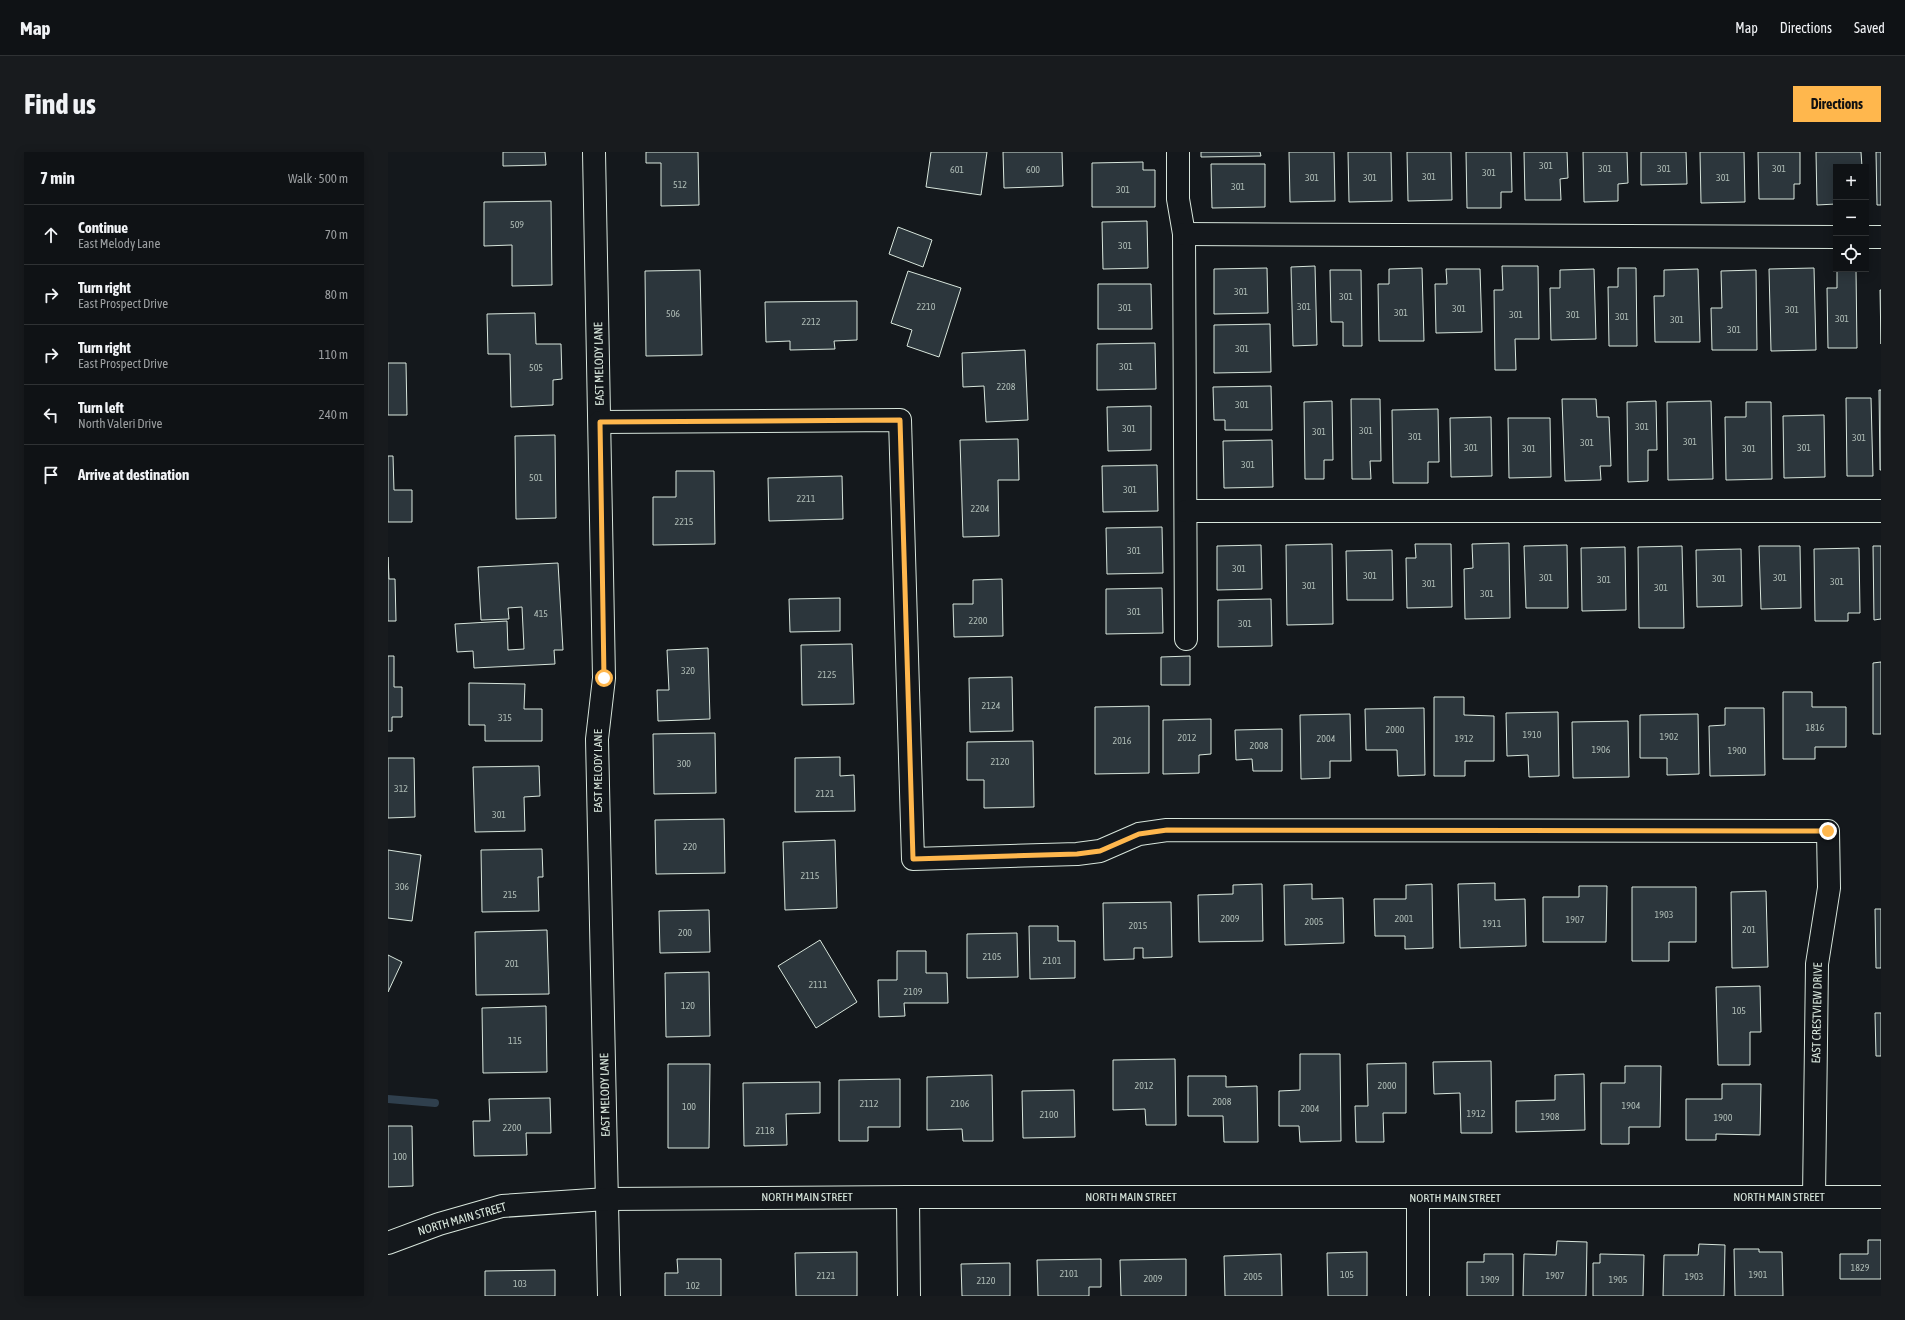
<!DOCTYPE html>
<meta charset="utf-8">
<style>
:root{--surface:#0f1215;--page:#181b1e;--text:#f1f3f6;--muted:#9b9ea0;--line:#2f3234;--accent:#ffb74d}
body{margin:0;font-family:"Asap Condensed",sans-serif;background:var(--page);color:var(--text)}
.controls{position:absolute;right:12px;top:12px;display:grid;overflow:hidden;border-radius:0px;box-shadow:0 2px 10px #0003}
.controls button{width:36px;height:36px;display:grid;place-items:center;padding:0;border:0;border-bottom:1px solid var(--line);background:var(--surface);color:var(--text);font:20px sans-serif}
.stop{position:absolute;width:12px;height:12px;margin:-9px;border:3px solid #ffb74d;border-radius:50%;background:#fff}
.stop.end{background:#ffb74d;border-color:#fff;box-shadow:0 1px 4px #0008}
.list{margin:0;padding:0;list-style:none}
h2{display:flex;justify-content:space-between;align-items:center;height:52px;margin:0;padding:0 16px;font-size:17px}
h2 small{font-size:13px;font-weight:400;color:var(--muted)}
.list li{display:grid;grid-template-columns:26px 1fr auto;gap:12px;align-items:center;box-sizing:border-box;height:60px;padding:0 16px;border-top:1px solid var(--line)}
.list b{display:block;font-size:15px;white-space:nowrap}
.list p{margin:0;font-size:13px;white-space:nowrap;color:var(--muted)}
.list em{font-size:13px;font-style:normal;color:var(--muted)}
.icon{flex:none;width:22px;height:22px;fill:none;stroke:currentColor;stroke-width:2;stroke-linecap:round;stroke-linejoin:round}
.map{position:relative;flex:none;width:1493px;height:1144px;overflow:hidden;border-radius:0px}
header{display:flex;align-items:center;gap:24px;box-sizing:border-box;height:56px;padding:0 20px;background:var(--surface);border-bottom:1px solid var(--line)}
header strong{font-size:19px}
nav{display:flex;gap:22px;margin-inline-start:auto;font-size:14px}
.intro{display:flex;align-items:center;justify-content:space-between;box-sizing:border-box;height:96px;padding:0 24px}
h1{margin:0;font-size:28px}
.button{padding:10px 18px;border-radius:0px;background:var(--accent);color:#111;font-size:14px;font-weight:700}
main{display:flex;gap:24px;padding:0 24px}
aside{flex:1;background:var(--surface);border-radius:0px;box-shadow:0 2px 10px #0003}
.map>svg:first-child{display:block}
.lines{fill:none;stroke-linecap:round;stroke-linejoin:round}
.stream{stroke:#2f3f4d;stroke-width:8}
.building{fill:#2c363c;stroke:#d8e6dc}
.minor-casing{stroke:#d8e6dc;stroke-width:24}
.minor{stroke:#14181c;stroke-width:22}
.route{stroke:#ffb74d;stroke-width:5}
.labels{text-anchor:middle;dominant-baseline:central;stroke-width:3;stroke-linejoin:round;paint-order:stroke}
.number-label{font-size:10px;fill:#adbab4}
.street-label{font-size:12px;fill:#d8e6dc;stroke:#14181c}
</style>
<header>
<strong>Map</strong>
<nav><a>Map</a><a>Directions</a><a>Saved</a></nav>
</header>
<div class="intro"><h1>Find us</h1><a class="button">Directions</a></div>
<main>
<aside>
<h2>7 min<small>Walk · 500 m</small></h2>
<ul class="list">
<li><svg class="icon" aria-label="ahead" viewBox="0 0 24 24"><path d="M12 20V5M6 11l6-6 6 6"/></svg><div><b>Continue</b><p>East Melody Lane</p></div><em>70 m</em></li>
<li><svg class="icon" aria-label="right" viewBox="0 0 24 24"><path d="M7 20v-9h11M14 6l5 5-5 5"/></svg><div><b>Turn right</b><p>East Prospect Drive</p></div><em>80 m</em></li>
<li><svg class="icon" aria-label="right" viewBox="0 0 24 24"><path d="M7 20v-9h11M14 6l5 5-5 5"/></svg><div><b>Turn right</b><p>East Prospect Drive</p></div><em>110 m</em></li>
<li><svg class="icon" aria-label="left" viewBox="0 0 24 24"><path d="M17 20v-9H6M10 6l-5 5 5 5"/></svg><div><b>Turn left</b><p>North Valeri Drive</p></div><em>240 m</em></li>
<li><svg class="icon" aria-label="arrive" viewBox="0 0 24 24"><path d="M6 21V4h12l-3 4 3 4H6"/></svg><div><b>Arrive at destination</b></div></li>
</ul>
</aside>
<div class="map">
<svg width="1493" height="1144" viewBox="0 0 1493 1144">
<rect width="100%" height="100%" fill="#14181c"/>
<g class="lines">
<polyline class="stream" points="0,947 47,951"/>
</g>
<g class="building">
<polygon points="115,0 157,0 158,13 115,14"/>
<polygon points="258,0 310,0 311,53 273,54 273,11 258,11"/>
<polygon points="543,0 599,0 593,43 538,35"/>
<polygon points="615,0 674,0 675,34 616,36"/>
<polygon points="813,0 872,0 873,4 813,5"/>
<polygon points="901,0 946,0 947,49 902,50"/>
<polygon points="960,0 1003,0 1004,49 961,50"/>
<polygon points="1019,0 1063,0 1064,48 1020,49"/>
<polygon points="1078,0 1123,0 1124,40 1113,40 1113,56 1079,56"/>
<polygon points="1136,0 1179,0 1180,26 1172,27 1173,48 1137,48"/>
<polygon points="1195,0 1239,0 1240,31 1230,32 1230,49 1196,50"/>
<polygon points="1253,0 1298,0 1299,32 1253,33"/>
<polygon points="1312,0 1356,0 1357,50 1313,51"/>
<polygon points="1370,0 1412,0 1412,32 1406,32 1406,47 1371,47"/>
<polygon points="1428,0 1473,0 1474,15 1448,15 1448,52 1429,53"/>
<polygon points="1488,0 1493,0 1493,53 1489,53"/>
<polygon points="755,10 755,18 767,18 767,55 704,55 704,11"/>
<polygon points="823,12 877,12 877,55 824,56"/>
<polygon points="163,49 164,133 124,134 124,93 96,94 96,50"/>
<polygon points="759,69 760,116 715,117 714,70"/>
<polygon points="510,75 544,88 535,115 501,102"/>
<polygon points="927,114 929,193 905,194 903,115"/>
<polygon points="1114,114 1150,114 1151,187 1127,187 1128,218 1107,218 1106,138 1115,138"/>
<polygon points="879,116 880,161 826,162 826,117"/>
<polygon points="1034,116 1036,189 991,189 990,132 1001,132 1001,117"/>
<polygon points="1230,116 1248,116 1249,194 1221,194 1220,135 1230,135"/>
<polygon points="1426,116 1428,198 1383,199 1381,117"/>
<polygon points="1058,117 1092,117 1094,180 1048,181 1047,132 1059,132"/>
<polygon points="1206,117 1208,187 1163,188 1162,136 1172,136 1172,118"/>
<polygon points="1310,117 1312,190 1267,190 1266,144 1276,144 1276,118"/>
<polygon points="312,118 314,203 258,204 257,119"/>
<polygon points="942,118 973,118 974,194 955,194 955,170 943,170"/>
<polygon points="1368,118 1369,198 1324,198 1323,156 1334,156 1333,119"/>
<polygon points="1449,118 1468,118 1469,196 1440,196 1439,136 1449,136"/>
<polygon points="520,119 573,136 551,205 519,194 524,178 503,171"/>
<polygon points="710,132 763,132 764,177 710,177"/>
<polygon points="1492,138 1493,138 1493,192"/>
<polygon points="469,149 469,188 446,189 447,197 402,198 402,189 378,190 377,150"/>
<polygon points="147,161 148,192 173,192 174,227 165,228 165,253 123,255 122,202 100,202 99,162"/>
<polygon points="882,172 883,220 826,221 826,173"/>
<polygon points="767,191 768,237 709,238 709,192"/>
<polygon points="637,198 640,268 598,270 596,234 575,235 574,201"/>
<polygon points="0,211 18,211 19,263 0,263"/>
<polygon points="883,234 884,278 837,278 837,268 826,268 825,235"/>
<polygon points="1491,238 1493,238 1493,318 1492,318"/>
<polygon points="1458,246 1483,246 1485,324 1459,324"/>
<polygon points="963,247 992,247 993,309 982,309 983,327 964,327"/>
<polygon points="1174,247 1208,247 1209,265 1221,265 1223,314 1212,314 1213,328 1177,329"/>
<polygon points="944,249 945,308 936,308 936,327 917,327 916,250"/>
<polygon points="1268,249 1269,298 1260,298 1260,329 1240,330 1239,250"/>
<polygon points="1323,249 1325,327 1280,328 1279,250"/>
<polygon points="1358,250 1383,250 1384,327 1338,328 1337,265 1358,265"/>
<polygon points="763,254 763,298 720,299 719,255"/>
<polygon points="1050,257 1051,310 1040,310 1040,331 1005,331 1004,258"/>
<polygon points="1436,263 1437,325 1396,326 1395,264"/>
<polygon points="1103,265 1104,324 1063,325 1062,266"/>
<polygon points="1120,266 1162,266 1163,325 1121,326"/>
<polygon points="167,283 168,366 128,367 127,284"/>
<polygon points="630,287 631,328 610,328 611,384 575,385 572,288"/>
<polygon points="884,288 885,335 836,336 835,289"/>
<polygon points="0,304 5,304 6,338 24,338 24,370 0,370"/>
<polygon points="769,313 770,359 715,360 714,314"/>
<polygon points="288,319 326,319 327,392 265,393 265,345 288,345"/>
<polygon points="454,324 455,367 381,369 380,326"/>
<polygon points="774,375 775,421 719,422 718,376"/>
<polygon points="1121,391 1122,466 1077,467 1076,417 1085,416 1084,392"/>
<polygon points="944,392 945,472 899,473 898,393"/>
<polygon points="1027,392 1063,392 1064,455 1019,456 1018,406 1028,406"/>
<polygon points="873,393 874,437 829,438 829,394"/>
<polygon points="1179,393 1180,456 1138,456 1136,394"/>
<polygon points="1294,394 1296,476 1251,476 1250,395"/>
<polygon points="1371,394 1412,394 1413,456 1373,457"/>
<polygon points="1485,394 1493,394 1493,467 1486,468"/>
<polygon points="1237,395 1238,458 1194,459 1193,396"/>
<polygon points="1471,396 1472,461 1460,461 1460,469 1427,469 1426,397"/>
<polygon points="1353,397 1354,454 1309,455 1308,398"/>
<polygon points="1004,398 1005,448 959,448 958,399"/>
<polygon points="0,405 1,427 7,427 8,469 0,469"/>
<polygon points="170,411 175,498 166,498 167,512 86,516 85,499 69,500 67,472 119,469 120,498 136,497 134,455 120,456 121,467 93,468 90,415"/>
<polygon points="614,427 615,484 566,485 565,452 585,452 585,428"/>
<polygon points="774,436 775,481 718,482 718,437"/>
<polygon points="452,446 452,479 402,480 401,447"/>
<polygon points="883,447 884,494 830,495 830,448"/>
<polygon points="464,492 466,552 414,553 413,493"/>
<polygon points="320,496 322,567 270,569 269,538 281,538 279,498"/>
<polygon points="0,504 6,504 6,535 14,535 14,565 4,565 4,579 0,579"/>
<polygon points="802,504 802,533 773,533 773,505"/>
<polygon points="1493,510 1493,582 1485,582 1485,511"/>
<polygon points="624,525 625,579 582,580 581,526"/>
<polygon points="81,531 137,532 136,557 154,557 154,589 97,589 97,573 81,573"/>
<polygon points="1395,540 1424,540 1424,555 1458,555 1458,595 1427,595 1427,607 1395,607"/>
<polygon points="1046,545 1076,545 1076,563 1106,564 1106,609 1077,609 1077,624 1046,624"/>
<polygon points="761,554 761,621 707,622 707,555"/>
<polygon points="1036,556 1037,623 1010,624 1009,598 978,598 977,557"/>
<polygon points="1337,556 1376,556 1377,623 1322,624 1321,574 1337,573"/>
<polygon points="1170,560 1171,624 1141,625 1140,603 1119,604 1118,561"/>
<polygon points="962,562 963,609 942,609 942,626 913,627 912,563"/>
<polygon points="1310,562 1311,622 1279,623 1279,606 1252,606 1252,563"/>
<polygon points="823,567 823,602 811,603 811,621 775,622 775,568"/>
<polygon points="1240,569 1241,625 1185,626 1184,570"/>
<polygon points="894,577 894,619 865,619 864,607 848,608 847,578"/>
<polygon points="327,581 328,641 266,642 265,582"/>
<polygon points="645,589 646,655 596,656 596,628 579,628 579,590"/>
<polygon points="452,605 452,624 466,623 467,659 407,660 407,606"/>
<polygon points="0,606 26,606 27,665 0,666"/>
<polygon points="151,614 152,644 136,645 137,679 87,680 85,615"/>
<polygon points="336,667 337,721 268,722 267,668"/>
<polygon points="447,688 449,756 397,758 395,690"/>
<polygon points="154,697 155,725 150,725 151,759 94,760 93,698"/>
<polygon points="0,698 33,703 24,769 0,766"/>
<polygon points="1107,731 1107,748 1137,747 1138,794 1072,796 1070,732"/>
<polygon points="874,732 875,789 811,790 810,743 845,742 845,733"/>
<polygon points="924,732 924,747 955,746 956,791 897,793 896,733"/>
<polygon points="1044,732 1045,796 1017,797 1017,784 987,784 986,747 1018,747 1018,733"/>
<polygon points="1191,734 1219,734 1218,790 1155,790 1155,745 1191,745"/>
<polygon points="1244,735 1308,735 1308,790 1281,790 1281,809 1244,809"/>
<polygon points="1378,739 1380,815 1344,816 1343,740"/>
<polygon points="783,750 784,805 755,806 755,796 746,796 746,807 716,808 715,751"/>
<polygon points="1487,757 1493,757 1493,816 1488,816"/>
<polygon points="321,758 322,800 272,801 271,759"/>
<polygon points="641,774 670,774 670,789 687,789 687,826 642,827"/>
<polygon points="159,778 161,842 88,843 87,780"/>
<polygon points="629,781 630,825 579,826 579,782"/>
<polygon points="432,788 469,850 428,876 390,814"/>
<polygon points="509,799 538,799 538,821 559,821 560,851 516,851 517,864 491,865 490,828 509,828"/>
<polygon points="0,803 14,810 0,840"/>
<polygon points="321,820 322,884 278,885 277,821"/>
<polygon points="1372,834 1373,880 1362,880 1362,913 1330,913 1328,835"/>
<polygon points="158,854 159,920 95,921 94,856"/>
<polygon points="1487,861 1493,861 1493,904 1488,904"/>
<polygon points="912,902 952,902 953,989 912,990 911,974 891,974 891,939 912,938"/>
<polygon points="787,907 788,973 758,973 757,957 725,958 725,908"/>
<polygon points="1103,909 1104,981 1073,981 1072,941 1046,942 1045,910"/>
<polygon points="1018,911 1018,961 995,961 996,990 968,990 967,954 980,954 979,912"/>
<polygon points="280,912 322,912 321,996 280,996"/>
<polygon points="1237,914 1273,914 1272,975 1241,975 1241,992 1213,992 1213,931 1237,931"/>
<polygon points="1196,922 1197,978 1128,980 1128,949 1167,948 1167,923"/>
<polygon points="604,923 605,989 575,989 574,977 539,978 539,925"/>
<polygon points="800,924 838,924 838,935 869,934 870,990 836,990 835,964 800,964"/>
<polygon points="512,927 512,975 480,975 480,989 451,989 451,928"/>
<polygon points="432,930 432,961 398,962 399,993 356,994 355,931"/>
<polygon points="1334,932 1373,932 1372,983 1328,982 1328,988 1298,988 1298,947 1334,947"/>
<polygon points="686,938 687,985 635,986 634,939"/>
<polygon points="162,946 163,981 138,981 139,1003 86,1004 85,969 102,969 101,947"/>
<polygon points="0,974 24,974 25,1034 0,1035"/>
<polygon points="1480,1088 1493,1088 1493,1127 1452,1127 1452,1102 1480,1102"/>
<polygon points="1169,1089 1199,1090 1198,1144 1135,1144 1136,1102 1168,1103"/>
<polygon points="1311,1092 1337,1093 1336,1144 1275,1144 1276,1103 1310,1103"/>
<polygon points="1346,1097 1371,1097 1371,1100 1394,1100 1395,1144 1347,1144"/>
<polygon points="469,1100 469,1144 408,1144 407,1101"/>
<polygon points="979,1100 979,1144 940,1144 939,1101"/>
<polygon points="893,1102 894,1144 837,1144 836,1104"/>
<polygon points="1096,1102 1125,1102 1125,1144 1079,1144 1079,1110 1096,1110"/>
<polygon points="1212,1102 1256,1103 1255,1144 1205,1144 1205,1111 1212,1111"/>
<polygon points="289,1107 333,1107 333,1144 277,1144 277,1121 290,1121"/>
<polygon points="713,1107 713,1135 701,1135 701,1144 650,1144 649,1108"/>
<polygon points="798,1107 798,1144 733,1144 732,1108"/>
<polygon points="622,1111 622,1144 574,1144 573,1112"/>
<polygon points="167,1118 167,1144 97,1144 97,1119"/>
</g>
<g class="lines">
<defs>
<g id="minor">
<polyline points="206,0 216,526 209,587 221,1144"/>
<polyline points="790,0 790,47 796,82 798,487"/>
<polyline points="796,82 1448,85"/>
<polyline points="1478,85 1493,85"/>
<polyline points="212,270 512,268 525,707 689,702 712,699 751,682 779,678 1440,679 1441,736 1429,812 1426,1045"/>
<polyline points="798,359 1493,359"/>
<polyline points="520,1045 521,1144"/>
<polyline points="1030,1046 1030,1144"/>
<polyline points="0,1091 51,1072 114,1054 219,1047 520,1045 1493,1045"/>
</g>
</defs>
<use href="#minor" class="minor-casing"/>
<use href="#minor" class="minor"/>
</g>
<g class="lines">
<polyline class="route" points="216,526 212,270 512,268 525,707 689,702 712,699 751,682 779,678 1440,679"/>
</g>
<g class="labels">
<g class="number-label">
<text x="1158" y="13">301</text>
<text x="1217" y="16">301</text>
<text x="1276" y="16">301</text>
<text x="1391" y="16">301</text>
<text x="569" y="17">601</text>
<text x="645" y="17">600</text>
<text x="1101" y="20">301</text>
<text x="1041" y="24">301</text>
<text x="924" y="25">301</text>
<text x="982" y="25">301</text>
<text x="1335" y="25">301</text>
<text x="292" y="32">512</text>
<text x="850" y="34">301</text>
<text x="735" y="37">301</text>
<text x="129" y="72">509</text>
<text x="737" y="93">301</text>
<text x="853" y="139">301</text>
<text x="958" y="144">301</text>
<text x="538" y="154">2210</text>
<text x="916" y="154">301</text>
<text x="737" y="155">301</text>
<text x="1071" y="156">301</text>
<text x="1404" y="157">301</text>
<text x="1013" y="160">301</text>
<text x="285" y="161">506</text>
<text x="1128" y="162">301</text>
<text x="1185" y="162">301</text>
<text x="1234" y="164">301</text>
<text x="1454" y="166">301</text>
<text x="1289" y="167">301</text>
<text x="423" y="169">2212</text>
<text x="1346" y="177">301</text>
<text x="854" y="196">301</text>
<text x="738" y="214">301</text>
<text x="148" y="215">505</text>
<text x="618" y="234">2208</text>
<text x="854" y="252">301</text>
<text x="1254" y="274">301</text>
<text x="741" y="276">301</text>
<text x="978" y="278">301</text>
<text x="931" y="279">301</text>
<text x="1027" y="284">301</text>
<text x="1471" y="285">301</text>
<text x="1302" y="289">301</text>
<text x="1199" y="290">301</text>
<text x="1083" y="295">301</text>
<text x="1416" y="295">301</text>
<text x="1141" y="296">301</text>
<text x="1361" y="296">301</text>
<text x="860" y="312">301</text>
<text x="148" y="325">501</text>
<text x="742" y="337">301</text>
<text x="418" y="346">2211</text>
<text x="592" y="356">2204</text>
<text x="296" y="369">2215</text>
<text x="746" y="398">301</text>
<text x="851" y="416">301</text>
<text x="982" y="423">301</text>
<text x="1158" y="425">301</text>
<text x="1392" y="425">301</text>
<text x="1331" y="426">301</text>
<text x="1216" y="427">301</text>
<text x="1449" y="429">301</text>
<text x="1041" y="431">301</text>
<text x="921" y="433">301</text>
<text x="1273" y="435">301</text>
<text x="1099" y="441">301</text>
<text x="746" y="459">301</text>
<text x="153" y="461">415</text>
<text x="590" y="468">2200</text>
<text x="857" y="471">301</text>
<text x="300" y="518">320</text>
<text x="439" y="522">2125</text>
<text x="603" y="553">2124</text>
<text x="117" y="565">315</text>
<text x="1427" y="575">1816</text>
<text x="1007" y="577">2000</text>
<text x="1144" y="582">1910</text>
<text x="1281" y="584">1902</text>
<text x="799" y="585">2012</text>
<text x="938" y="586">2004</text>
<text x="1076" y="586">1912</text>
<text x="734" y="588">2016</text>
<text x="871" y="593">2008</text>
<text x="1213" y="597">1906</text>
<text x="1349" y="598">1900</text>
<text x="612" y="609">2120</text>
<text x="296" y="611">300</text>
<text x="13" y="636">312</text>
<text x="437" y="641">2121</text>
<text x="111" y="662">301</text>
<text x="302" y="694">220</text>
<text x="422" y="723">2115</text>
<text x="14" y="734">306</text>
<text x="122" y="742">215</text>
<text x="1276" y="762">1903</text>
<text x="842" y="766">2009</text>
<text x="1016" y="766">2001</text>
<text x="1187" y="767">1907</text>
<text x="926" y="769">2005</text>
<text x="1104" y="771">1911</text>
<text x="750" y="773">2015</text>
<text x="1361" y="777">201</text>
<text x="297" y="780">200</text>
<text x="604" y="804">2105</text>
<text x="664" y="808">2101</text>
<text x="124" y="811">201</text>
<text x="430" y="832">2111</text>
<text x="525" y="839">2109</text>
<text x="300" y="853">120</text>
<text x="1351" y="858">105</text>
<text x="127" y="888">115</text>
<text x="756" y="933">2012</text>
<text x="999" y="933">2000</text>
<text x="834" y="949">2008</text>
<text x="481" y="951">2112</text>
<text x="572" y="951">2106</text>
<text x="1243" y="953">1904</text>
<text x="301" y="954">100</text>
<text x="922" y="956">2004</text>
<text x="1088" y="961">1912</text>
<text x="661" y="962">2100</text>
<text x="1162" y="964">1908</text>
<text x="1335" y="965">1900</text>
<text x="124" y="975">2200</text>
<text x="377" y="978">2118</text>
<text x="12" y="1004">100</text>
<text x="1472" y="1115">1829</text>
<text x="681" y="1121">2101</text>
<text x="959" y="1122">105</text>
<text x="1370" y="1122">1901</text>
<text x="438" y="1123">2121</text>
<text x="1167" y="1123">1907</text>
<text x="865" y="1124">2005</text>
<text x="1306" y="1124">1903</text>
<text x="765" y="1126">2009</text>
<text x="1102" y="1127">1909</text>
<text x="1230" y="1127">1905</text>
<text x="598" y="1128">2120</text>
<text x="132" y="1131">103</text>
<text x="305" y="1133">102</text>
</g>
<g class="street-label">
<text transform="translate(211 212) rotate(-91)">EAST MELODY LANE</text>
<text transform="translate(210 619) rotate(-90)">EAST MELODY LANE</text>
<text transform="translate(1429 861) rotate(-89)">EAST CRESTVIEW DRIVE</text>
<text transform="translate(217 943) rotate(-91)">EAST MELODY LANE</text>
<text x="419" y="1045">NORTH MAIN STREET</text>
<text x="743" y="1045">NORTH MAIN STREET</text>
<text x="1391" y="1045">NORTH MAIN STREET</text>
<text x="1067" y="1046">NORTH MAIN STREET</text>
<text transform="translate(74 1067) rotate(-16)">NORTH MAIN STREET</text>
</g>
</g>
</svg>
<div class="controls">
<button>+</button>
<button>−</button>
<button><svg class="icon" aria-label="locate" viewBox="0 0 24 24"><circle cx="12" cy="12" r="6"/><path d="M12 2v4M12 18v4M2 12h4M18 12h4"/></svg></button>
</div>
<div class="stop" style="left:216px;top:526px"></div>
<div class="stop end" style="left:1440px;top:679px"></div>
</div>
</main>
